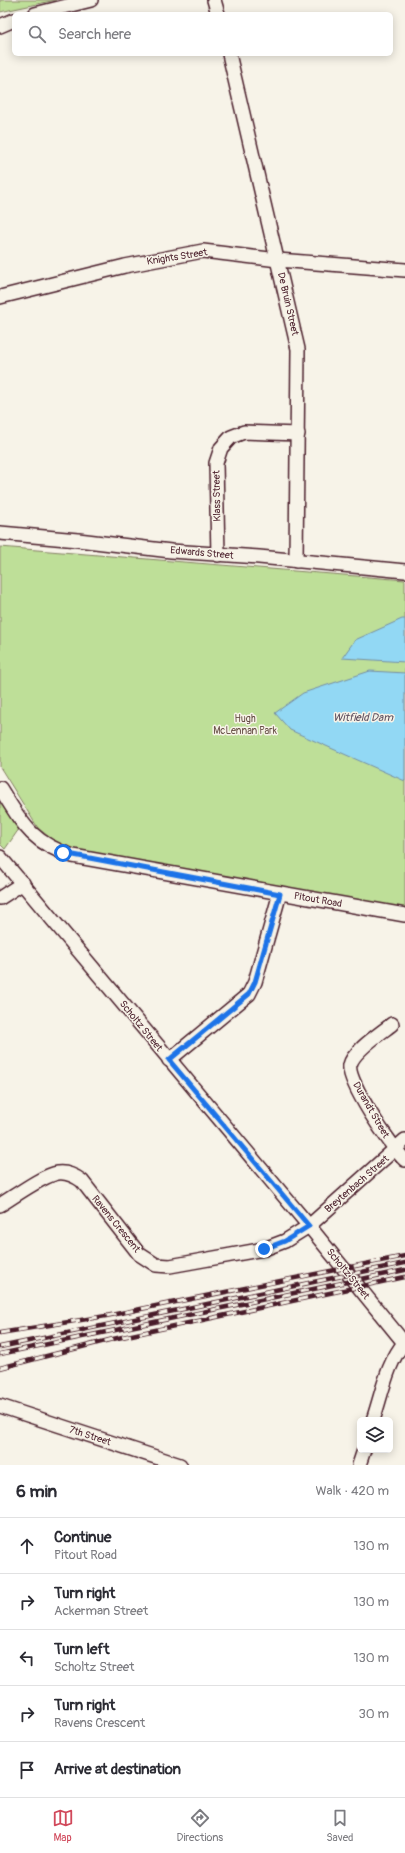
<!DOCTYPE html>
<meta charset="utf-8">
<style>
:root{--surface:#fff;--page:#f2f2f3;--text:#2b2b33;--muted:#7c7c81;--line:#e1e1e2;--accent:#d1495b}
body{margin:0;font-family:Pangolin,sans-serif;background:var(--page);color:var(--text)}
.controls{position:absolute;right:12px;bottom:12px;display:grid;overflow:hidden;border-radius:6px;box-shadow:0 2px 10px #0003}
.controls button{width:36px;height:36px;display:grid;place-items:center;padding:0;border:0;border-bottom:1px solid var(--line);background:var(--surface);color:var(--text);font:20px sans-serif}
.stop{position:absolute;width:12px;height:12px;margin:-9px;border:3px solid #1a73e8;border-radius:50%;background:#fff}
.stop.end{background:#1a73e8;border-color:#fff;box-shadow:0 1px 4px #0008}
.list{margin:0;padding:0;list-style:none}
h2{display:flex;justify-content:space-between;align-items:center;height:52px;margin:0;padding:0 16px;font-size:17px}
h2 small{font-size:13px;font-weight:400;color:var(--muted)}
.list li{display:grid;grid-template-columns:26px 1fr auto;gap:12px;align-items:center;box-sizing:border-box;height:56px;padding:0 16px;border-top:1px solid var(--line)}
.list b{display:block;font-size:15px;white-space:nowrap}
.list p{margin:0;font-size:13px;white-space:nowrap;color:var(--muted)}
.list em{font-size:13px;font-style:normal;color:var(--muted)}
.icon{flex:none;width:22px;height:22px;fill:none;stroke:currentColor;stroke-width:2;stroke-linecap:round;stroke-linejoin:round}
.map{position:relative;flex:none;width:405px;height:1465px;overflow:hidden}
.search{position:absolute;background:var(--surface);box-shadow:0 2px 10px #0003;left:12px;right:12px;top:12px;height:44px;display:flex;align-items:center;gap:10px;box-sizing:border-box;padding:0 14px;border-radius:6px;color:var(--muted);font-size:15px}
.sheet{height:332px;background:var(--surface)}
nav{display:flex;justify-content:space-around;align-items:center;box-sizing:border-box;height:56px;border-top:1px solid var(--line);background:var(--surface);font-size:11px;color:var(--muted)}
nav a{display:grid;justify-items:center;gap:2px}
nav .on{color:var(--accent)}
.map>svg:first-child{display:block}
.green{fill:#bedf98;stroke:#847f62}
.water{fill:#92d8f4;stroke:#758ea4}
.lines{fill:none;stroke-linecap:round;stroke-linejoin:round}
.minor-casing{stroke:#4a1f2b;stroke-width:16}
.minor{stroke:#f7f3e8;stroke-width:13}
.rail-casing{stroke:#4a1f2b;stroke-width:4.5}
.rail{stroke:#f7f3e8;stroke-width:3;stroke-dasharray:9;stroke-linecap:butt}
.route{stroke:#1a73e8;stroke-width:5}
.labels{text-anchor:middle;dominant-baseline:central;stroke-width:3;stroke-linejoin:round;paint-order:stroke}
.street-label{font-size:10px;fill:#4a1f2b;stroke:#f7f3e8}
.park-label{font-size:10px;fill:#674f46;stroke:#f7f3e8}
.water-label{font-size:11px;font-style:italic;fill:#5c4d5d;stroke:#f7f3e8}
</style>
<div class="map">
<svg width="405" height="1465" viewBox="0 0 405 1465">
<rect width="100%" height="100%" fill="#f7f3e8"/>
<filter id="ink" filterUnits="userSpaceOnUse"><feTurbulence type="fractalNoise" baseFrequency=".025" numOctaves="2"/><feDisplacementMap in="SourceGraphic" scale="8" xChannelSelector="R" yChannelSelector="G"/><feConvolveMatrix kernelMatrix="1 2 1 2 8 2 1 2 1" color-interpolation-filters="sRGB"/></filter>
<g filter="url(#ink)">
<g class="green">
<polygon points="0,0 56,0 0,12"/>
<polygon points="0,547 405,580 405,912 69,853 38,828 0,767"/>
<polygon points="0,798 19,829 5,849 0,844"/>
</g>
<g class="water">
<polygon points="402,619 405,619 405,662 342,658 355,640"/>
<polygon points="370,671 405,673 405,781 290,730 275,713 303,693"/>
</g>
<g class="lines">
<defs>
<g id="minor">
<polyline points="214,0 218,14"/>
<polyline points="35,14 91,0"/>
<polyline points="0,26 14,20"/>
<polyline points="229,54 298,349 296,561"/>
<polyline points="0,297 125,266 203,251 278,260 405,270"/>
<polyline points="0,533 78,540 171,551 259,557 405,571"/>
<polyline points="218,555 216,463 221,448 231,437 244,432 298,434"/>
<path d="M0,788C22,823 31,843 73,856L405,915"/>
<polyline points="0,857 309,1226 405,1344"/>
<polyline points="0,898 23,883"/>
<path d="M392,1024C381,1033 353,1051 350,1065C346,1081 392,1148 405,1160"/>
<polyline points="169,1060 249,994 255,982 280,893"/>
<path d="M0,1205C15,1196 43,1175 58,1173C67,1172 75,1176 82,1181L139,1254L156,1265L170,1266L264,1249L285,1241L309,1226L405,1140"/>
<polyline points="0,1406 180,1465"/>
<path d="M373,1420C382,1394 387,1362 405,1342"/>
<polyline points="359,1465 364,1450"/>
</g>
</defs>
<use href="#minor" class="minor-casing"/>
<use href="#minor" class="minor"/>
<defs>
<g id="rail">
<polyline points="0,1333 106,1316 405,1256"/>
<polyline points="0,1347 405,1263"/>
<polyline points="0,1354 405,1270"/>
<polyline points="0,1368 113,1339 405,1277"/>
</g>
</defs>
<use href="#rail" class="rail-casing"/>
<use href="#rail" class="rail"/>
</g>
</g>
<g class="lines" filter="url(#ink)">
<polyline class="route" points="63,853 280,894 255,982 249,994 169,1060 309,1226 285,1241 264,1249"/>
</g>
<g class="labels">
<g class="street-label">
<text transform="translate(177 257) rotate(-9)">Knights Street</text>
<text transform="translate(288 304) rotate(77)">De Bruin Street</text>
<text transform="translate(217 496) rotate(-91)">Klass Street</text>
<text transform="translate(202 553) rotate(5)">Edwards Street</text>
<text transform="translate(318 900) rotate(10)">Pitout Road</text>
<text transform="translate(141 1026) rotate(51)">Scholtz Street</text>
<text transform="translate(371 1110) rotate(60)">Durandt Street</text>
<text transform="translate(357 1184) rotate(-41)">Breytenbach Street</text>
<text transform="translate(116 1224) rotate(51)">Ravens Crescent</text>
<text transform="translate(348 1274) rotate(51)">Scholtz Street</text>
<text transform="translate(90 1436) rotate(18)">7th Street</text>
</g>
<g class="park-label">
<text x="245" y="719">Hugh<tspan x="245" dy="12">McLennan Park</tspan></text>
</g>
<g class="water-label">
<text x="363" y="717">Witfield Dam</text>
</g>
</g>
</svg>
<div class="controls">
<button><svg class="icon" aria-label="layers" viewBox="0 0 24 24"><path d="M12 4l9 5-9 5-9-5zM3 14l9 5 9-5"/></svg></button>
</div>
<div class="stop" style="left:63px;top:853px"></div>
<div class="stop end" style="left:264px;top:1249px"></div>
<div class="search"><svg class="icon" aria-label="search" viewBox="0 0 24 24"><circle cx="10" cy="10" r="6"/><path d="M15 15l6 6"/></svg>Search here</div>
</div>
<section class="sheet">
<h2>6 min<small>Walk · 420 m</small></h2>
<ul class="list">
<li><svg class="icon" aria-label="ahead" viewBox="0 0 24 24"><path d="M12 20V5M6 11l6-6 6 6"/></svg><div><b>Continue</b><p>Pitout Road</p></div><em>130 m</em></li>
<li><svg class="icon" aria-label="right" viewBox="0 0 24 24"><path d="M7 20v-9h11M14 6l5 5-5 5"/></svg><div><b>Turn right</b><p>Ackerman Street</p></div><em>130 m</em></li>
<li><svg class="icon" aria-label="left" viewBox="0 0 24 24"><path d="M17 20v-9H6M10 6l-5 5 5 5"/></svg><div><b>Turn left</b><p>Scholtz Street</p></div><em>130 m</em></li>
<li><svg class="icon" aria-label="right" viewBox="0 0 24 24"><path d="M7 20v-9h11M14 6l5 5-5 5"/></svg><div><b>Turn right</b><p>Ravens Crescent</p></div><em>30 m</em></li>
<li><svg class="icon" aria-label="arrive" viewBox="0 0 24 24"><path d="M6 21V4h12l-3 4 3 4H6"/></svg><div><b>Arrive at destination</b></div></li>
</ul>
</section>
<nav>
<a class="on"><svg class="icon" aria-label="map" viewBox="0 0 24 24"><path d="M3 6l6-2 6 2 6-2v14l-6 2-6-2-6 2zM9 4v14M15 6v14"/></svg>Map</a>
<a><svg class="icon" aria-label="directions" viewBox="0 0 24 24"><path d="M12 3l9 9-9 9-9-9zM9 14v-3h6M13 9l2 2-2 2"/></svg>Directions</a>
<a><svg class="icon" aria-label="saved" viewBox="0 0 24 24"><path d="M7 4h10v16l-5-4-5 4z"/></svg>Saved</a>
</nav>
